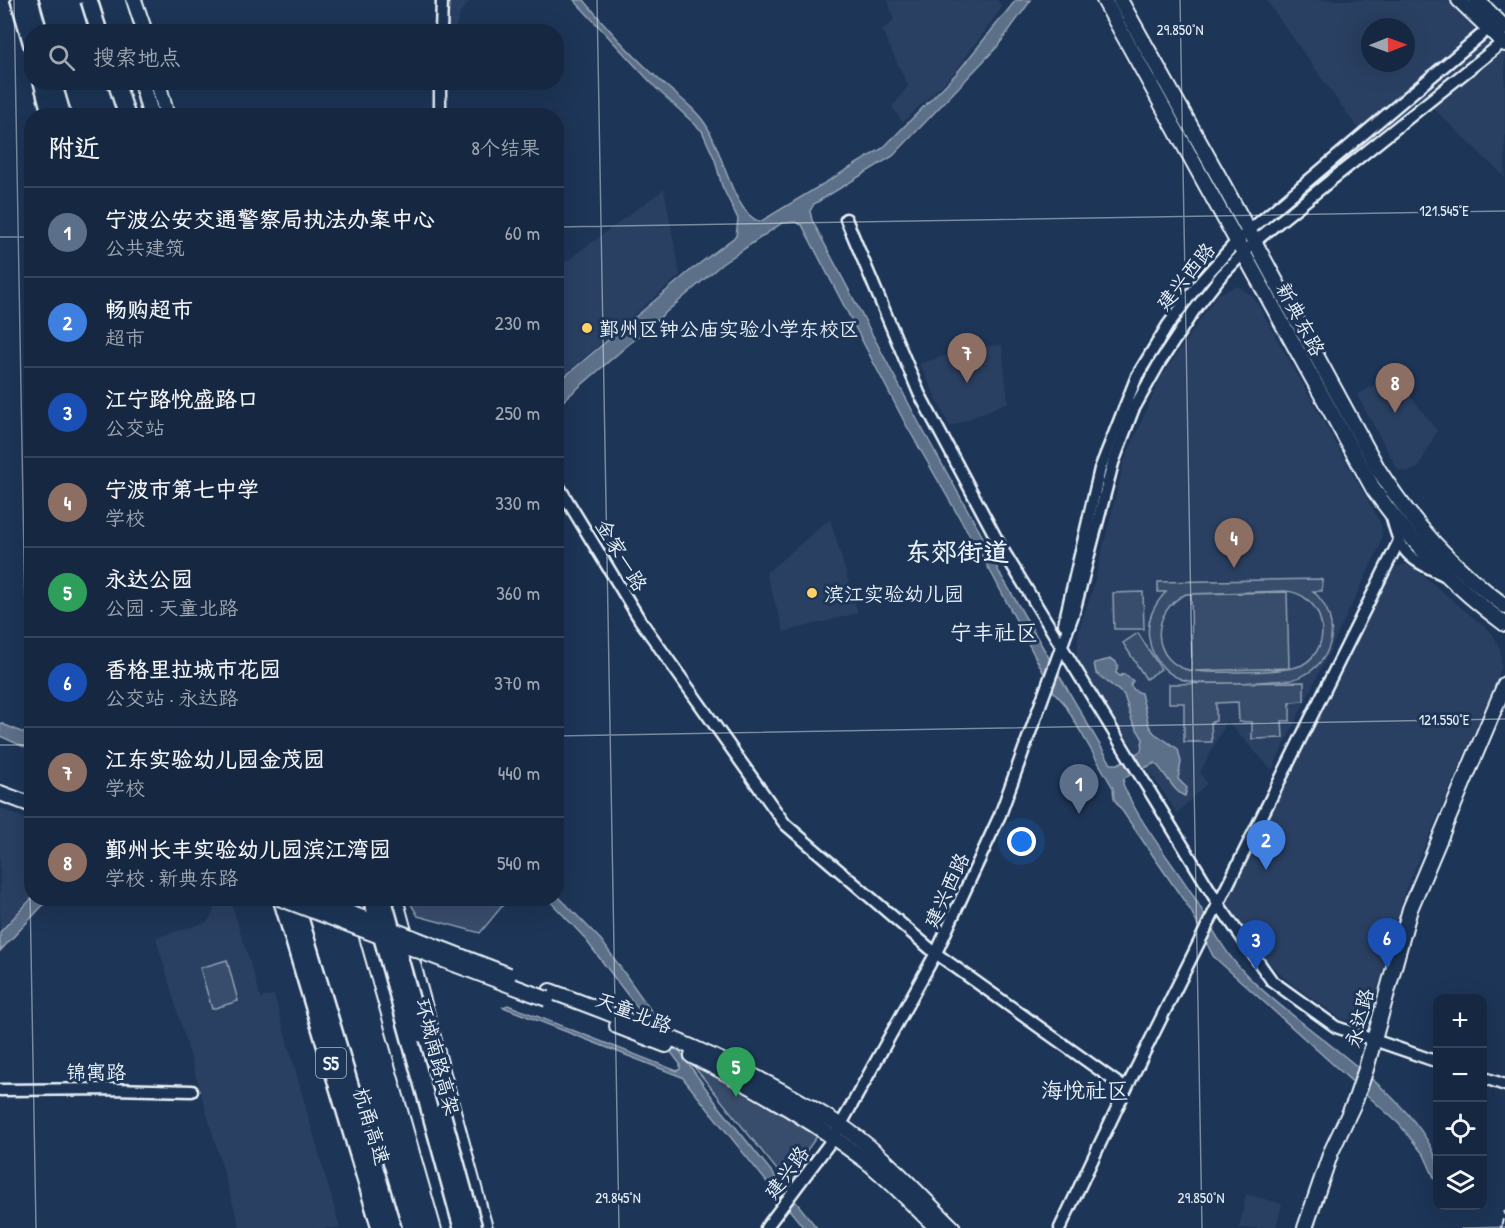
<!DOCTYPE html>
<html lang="zh">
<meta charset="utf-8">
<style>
:root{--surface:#162841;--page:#1f3048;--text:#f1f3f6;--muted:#9ea6b1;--line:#35445a;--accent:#db2777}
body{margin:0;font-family:"Patrick Hand","LXGW WenKai TC",sans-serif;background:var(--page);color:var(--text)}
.controls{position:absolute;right:18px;bottom:18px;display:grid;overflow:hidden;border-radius:12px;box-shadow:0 6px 24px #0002}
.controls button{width:54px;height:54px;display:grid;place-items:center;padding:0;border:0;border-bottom:2px solid var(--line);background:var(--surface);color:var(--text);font:30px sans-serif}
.compass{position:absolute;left:1361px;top:18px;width:54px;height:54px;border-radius:50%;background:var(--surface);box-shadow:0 6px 24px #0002;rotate:89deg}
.you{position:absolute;left:1022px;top:842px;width:21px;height:21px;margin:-15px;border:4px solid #fff;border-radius:50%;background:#1a73e8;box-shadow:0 0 0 9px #1a73e833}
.badge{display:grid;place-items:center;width:39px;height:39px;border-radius:50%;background:var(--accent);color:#fff;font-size:20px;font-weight:700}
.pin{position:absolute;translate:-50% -50px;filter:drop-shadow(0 2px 3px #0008)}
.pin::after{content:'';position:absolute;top:32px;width:21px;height:18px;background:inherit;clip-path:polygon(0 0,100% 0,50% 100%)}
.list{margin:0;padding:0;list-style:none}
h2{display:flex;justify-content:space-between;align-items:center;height:78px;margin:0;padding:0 24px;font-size:26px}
h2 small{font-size:20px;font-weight:400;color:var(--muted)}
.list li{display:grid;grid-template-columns:39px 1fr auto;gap:18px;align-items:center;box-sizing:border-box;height:90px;padding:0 24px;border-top:2px solid var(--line)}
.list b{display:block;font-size:22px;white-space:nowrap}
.list p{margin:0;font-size:20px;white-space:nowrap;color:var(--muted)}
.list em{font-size:20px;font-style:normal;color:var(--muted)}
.icon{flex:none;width:33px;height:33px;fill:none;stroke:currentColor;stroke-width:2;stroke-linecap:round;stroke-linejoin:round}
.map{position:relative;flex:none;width:1505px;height:1228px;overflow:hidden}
.search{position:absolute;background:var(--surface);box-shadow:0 6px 24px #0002;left:24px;top:24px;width:540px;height:66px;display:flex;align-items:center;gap:15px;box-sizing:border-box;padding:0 21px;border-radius:24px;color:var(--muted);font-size:22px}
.panel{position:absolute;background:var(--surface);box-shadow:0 6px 24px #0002;left:24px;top:108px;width:540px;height:798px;border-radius:24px}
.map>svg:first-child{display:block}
.built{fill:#2a4162;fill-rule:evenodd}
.green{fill:#374d6c;stroke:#909fb2;stroke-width:1.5;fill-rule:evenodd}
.water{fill:#5d7089;stroke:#95a4b5;stroke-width:1.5}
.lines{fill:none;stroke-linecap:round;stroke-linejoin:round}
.minor-casing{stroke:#e8f1f8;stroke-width:15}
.major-casing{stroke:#e8f1f8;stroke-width:18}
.highway-casing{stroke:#e8f1f8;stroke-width:20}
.minor{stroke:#1d3557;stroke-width:10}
.major{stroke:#1d3557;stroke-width:14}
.highway{stroke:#1d3557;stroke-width:15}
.rail{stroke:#e8f1f8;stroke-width:2;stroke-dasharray:9 4.5;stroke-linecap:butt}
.major-bridge-casing{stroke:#e8f1f8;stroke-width:18;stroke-linecap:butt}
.highway-bridge-casing{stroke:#e8f1f8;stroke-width:20;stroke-linecap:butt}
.major-bridge{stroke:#1d3557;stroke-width:14}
.highway-bridge{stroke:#1d3557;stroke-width:15}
.ticks{fill:none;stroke:#e8f1f8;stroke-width:1.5;stroke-opacity:0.45}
.poi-dot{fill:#ffd166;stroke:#1d3557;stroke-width:2}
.labels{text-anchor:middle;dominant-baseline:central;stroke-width:6;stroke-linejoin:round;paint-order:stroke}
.shield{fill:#1d3557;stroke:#abb9c8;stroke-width:1.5}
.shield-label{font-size:18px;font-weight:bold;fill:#e8f1f8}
.street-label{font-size:20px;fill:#e8f1f8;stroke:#1d3557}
.poi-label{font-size:20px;fill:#e8f1f8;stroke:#1d3557;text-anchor:start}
.quarter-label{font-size:22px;fill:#e8f1f8;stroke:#1d3557}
.district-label{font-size:26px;font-weight:bold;fill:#e8f1f8;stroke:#1d3557}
.ticks-label{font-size:15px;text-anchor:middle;fill:#e8f1f8;stroke:#1d3557;stroke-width:6;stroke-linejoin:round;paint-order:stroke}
</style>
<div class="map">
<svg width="1505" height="1228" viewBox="0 0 1505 1228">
<rect width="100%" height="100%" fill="#1d3557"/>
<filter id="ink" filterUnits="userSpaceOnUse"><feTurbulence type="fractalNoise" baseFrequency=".0167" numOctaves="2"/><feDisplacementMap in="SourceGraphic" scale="12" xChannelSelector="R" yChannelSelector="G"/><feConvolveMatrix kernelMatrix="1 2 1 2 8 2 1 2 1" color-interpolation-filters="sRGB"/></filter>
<g filter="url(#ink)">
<g class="built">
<polygon points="447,0 470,0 461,12 454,31 446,32"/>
<polygon points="888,0 997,0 1002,7 955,72 903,122 892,107 908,86 882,30 894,21"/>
<path d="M1266,0H1450L1505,53V177L1412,88L1361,133ZM1370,27H1406V63H1370Z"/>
<polygon points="664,189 680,275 557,381 557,268"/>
<polygon points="1237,286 1253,296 1381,524 1382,535 1379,548 1272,770 1227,721 1200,773 1207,783 1177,813 1076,661 1079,630 1093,588 1124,462 1160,379 1217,295"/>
<polygon points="1002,345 1008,402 950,427 920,364 971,347"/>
<polygon points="1394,374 1437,431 1418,468 1408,472 1398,470 1357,395"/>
<polygon points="830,519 858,613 784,632 766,573"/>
<polygon points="1404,564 1413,567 1493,634 1501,652 1501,669 1404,894 1369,1020 1358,1022 1342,1019 1292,984 1260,955 1226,903 1390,570"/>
<polygon points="0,808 31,821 32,896 0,930"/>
<polygon points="215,899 230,899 261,998 274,995 340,1228 240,1228 156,938 207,922 213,913"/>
<polygon points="1246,1194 1282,1204 1276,1228 1239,1228"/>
</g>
<g class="green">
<path d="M1322,579V591H1313C1345,621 1334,669 1291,680C1264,681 1205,688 1181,679C1164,673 1151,656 1149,638C1146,621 1154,604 1166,592H1158V582ZM1285,591C1324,593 1336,647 1302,665C1286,673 1214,673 1195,671L1289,668L1287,592L1191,594L1192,671C1150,663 1149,611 1186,594Z"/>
<polygon points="1143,592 1144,629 1114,629 1113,593"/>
<polygon points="1138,633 1161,669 1146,679 1123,643"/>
<polygon points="1304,682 1304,701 1290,702 1290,721 1282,721 1283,738 1252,739 1252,722 1239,722 1238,702 1216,703 1216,721 1211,722 1212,742 1184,742 1184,703 1169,703 1169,684"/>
<polygon points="408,899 408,898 508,899 480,933 418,916"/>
<polygon points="227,960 238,1001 212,1009 200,968"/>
<polygon points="688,1059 818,1135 785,1180"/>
</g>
<g class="water">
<path d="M574,0H584C605,26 628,51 653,74C669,90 694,106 706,125C723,151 732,212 760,222L883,148L956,74L1016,0H1031L997,47L893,156L814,204L810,211L812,220L919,423L985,541L999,572L1111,764H1118L1141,751L1143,739L1132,721L1124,695L1096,673L1094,663L1111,659L1115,661L1118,665L1116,673L1120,676L1124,674L1133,681L1130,685L1134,690L1141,693L1149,726L1154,733L1178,749L1181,762L1178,779L1187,788L1185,796C1174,793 1165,772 1155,763L1124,778L1123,784C1140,824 1167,855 1191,892C1207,917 1219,945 1240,968C1291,1025 1414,1091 1437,1161C1439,1167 1437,1177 1437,1184L1424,1155L1399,1124L1213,956L1191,911L1114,799L1113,788L1064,703L1053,691L993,576L905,423L802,225L795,222L782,223L722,264L557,406V383L691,270L736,236L738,219L722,186L715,160L702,131L656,88Z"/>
<polygon points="0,723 31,736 31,750 0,736"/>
<polygon points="557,895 601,940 717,1104 817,1228 804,1228 682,1077 503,1007 508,1005 677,1071 680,1069 680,1064 582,935 548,899 556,898"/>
<polygon points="32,898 49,899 0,951 0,932"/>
</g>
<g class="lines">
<defs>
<g id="minor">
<polyline points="441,32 442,0"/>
<polyline points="440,116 440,82"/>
<polyline points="846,219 919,393 1001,547 1219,905 1262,967 1272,981 1336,1027 1438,1062"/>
<polyline points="556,482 640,620 785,824 934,952 1126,1089"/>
<path d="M1391,514C1401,554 1407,558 1444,575"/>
<polyline points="1064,624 1100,469 1137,376 1168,325 1201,281 1237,241 1488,29"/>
<polyline points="1482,1077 1505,1085"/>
<polyline points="0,1090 112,1089 192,1091"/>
<polyline points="766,1228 834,1137 936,953 1000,815 1074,612 1113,463 1133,410 1160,362 1193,312 1221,276 1254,242 1503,42"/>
<polyline points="1060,1228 1126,1089 1398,543"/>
</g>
<g id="major">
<polyline points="134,0 145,32"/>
<path d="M1104,0L1374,490C1411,542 1453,586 1505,624"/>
<path d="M1120,0L1224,186L1378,469C1414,525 1451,566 1505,606"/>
<polyline points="1459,0 1505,44"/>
<polyline points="1477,0 1505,28"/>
<polyline points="158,82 167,116"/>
<polyline points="0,793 32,805"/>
<polyline points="356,898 450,1228"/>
<polyline points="395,898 485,1228"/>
<path d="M550,991C648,1027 746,1066 835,1122C879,1149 916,1192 953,1228"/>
<polyline points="617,1026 666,1045"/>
<path d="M692,1056C753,1086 812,1120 866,1161C891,1181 914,1206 937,1228"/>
<polyline points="1305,1228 1331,1152 1355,1101 1366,1069 1410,909 1505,684"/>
</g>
<g id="highway">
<polyline points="19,0 32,45"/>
<polyline points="30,0 39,32"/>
<polyline points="103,0 112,32"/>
<polyline points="117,0 127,32"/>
<polyline points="42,82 51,116"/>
<polyline points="53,82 63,116"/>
<polyline points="116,82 127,116"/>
<polyline points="142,82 151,116"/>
<polyline points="281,898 380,1228"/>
<polyline points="294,898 393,1228"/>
</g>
</defs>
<use href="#minor" class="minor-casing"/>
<use href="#major" class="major-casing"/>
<use href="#highway" class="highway-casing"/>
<use href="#minor" class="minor"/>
<use href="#major" class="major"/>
<use href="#highway" class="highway"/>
<polyline class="rail" points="1501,1228 1505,1210"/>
<defs>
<g id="major-bridge">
<polyline points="279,898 547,999"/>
<polyline points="311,898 509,975"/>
</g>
<g id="highway-bridge">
<polyline points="89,0 99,32"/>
<polyline points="371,898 462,1228"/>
<polyline points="383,898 421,1034"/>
<polyline points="442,1112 474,1228"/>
</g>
</defs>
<use href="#major-bridge" class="major-bridge-casing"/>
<use href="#highway-bridge" class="highway-bridge-casing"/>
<use href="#major-bridge" class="major-bridge"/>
<use href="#highway-bridge" class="highway-bridge"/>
</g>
</g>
<path class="ticks" d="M14,0L36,1228M597,0L619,1228M1180,0L1202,1228M556,227L1505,211M0,237H32M556,736L1505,719M0,745H32M1462,1228L1505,1227"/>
<g class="poi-dot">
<circle cx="587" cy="328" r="6"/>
<circle cx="812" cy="593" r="6"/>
</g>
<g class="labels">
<rect class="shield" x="316" y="1048" width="30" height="30" rx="4.5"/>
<g class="shield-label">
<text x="331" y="1063">S5</text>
</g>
<g class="street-label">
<text transform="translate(1185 276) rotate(-51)">建兴西路</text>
<text transform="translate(1301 319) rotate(62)">新典东路</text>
<text transform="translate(622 555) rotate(59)">金家一路</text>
<text transform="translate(946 890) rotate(-65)">建兴西路</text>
<text transform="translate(634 1012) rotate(21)">天童北路</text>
<text transform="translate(1359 1018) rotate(-76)">永达路</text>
<text transform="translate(438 1057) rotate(75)">环城南路高架</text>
<text x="96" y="1071">锦寓路</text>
<text transform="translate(372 1126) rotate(73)">杭甬高速</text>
<text transform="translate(786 1172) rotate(-53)">建兴路</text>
</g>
<g class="poi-label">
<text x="599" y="328">鄞州区钟公庙实验小学东校区</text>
<text x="824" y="593">滨江实验幼儿园</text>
</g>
<g class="quarter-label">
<text x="994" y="632">宁丰社区</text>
<text x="1085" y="1090">海悦社区</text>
</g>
<g class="district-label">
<text x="957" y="551">东郊街道</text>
</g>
</g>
<g class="ticks-label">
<text x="1180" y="35">29.850°N</text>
<text x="1444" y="216">121.545°E</text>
<text x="1444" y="725">121.550°E</text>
<text x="618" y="1203">29.845°N</text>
<text x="1201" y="1203">29.850°N</text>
</g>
</svg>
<div class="controls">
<button>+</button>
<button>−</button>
<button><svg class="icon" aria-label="locate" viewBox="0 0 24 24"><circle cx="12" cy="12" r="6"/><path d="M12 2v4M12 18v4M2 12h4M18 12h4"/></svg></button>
<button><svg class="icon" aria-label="layers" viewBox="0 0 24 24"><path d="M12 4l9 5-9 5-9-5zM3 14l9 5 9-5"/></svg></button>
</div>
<svg class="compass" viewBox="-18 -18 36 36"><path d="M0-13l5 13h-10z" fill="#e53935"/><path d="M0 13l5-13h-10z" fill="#9ea6b1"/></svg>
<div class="you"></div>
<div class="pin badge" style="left:1079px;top:814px;background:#5c6f8a">1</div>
<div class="pin badge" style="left:1266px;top:870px;background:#3f7fe0">2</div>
<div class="pin badge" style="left:1256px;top:970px;background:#1a4fb4">3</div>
<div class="pin badge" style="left:1234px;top:568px;background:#8d6e63">4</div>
<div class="pin badge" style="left:736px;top:1097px;background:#2e9e5b">5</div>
<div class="pin badge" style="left:1387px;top:968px;background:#1a4fb4">6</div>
<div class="pin badge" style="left:967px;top:383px;background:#8d6e63">7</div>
<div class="pin badge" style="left:1395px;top:413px;background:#8d6e63">8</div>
<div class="search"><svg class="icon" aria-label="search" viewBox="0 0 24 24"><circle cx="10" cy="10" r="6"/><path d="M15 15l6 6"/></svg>搜索地点</div>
<section class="panel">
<h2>附近<small>8个结果</small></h2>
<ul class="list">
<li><span class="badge" style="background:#5c6f8a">1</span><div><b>宁波公安交通警察局执法办案中心</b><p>公共建筑</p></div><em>60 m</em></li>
<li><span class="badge" style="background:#3f7fe0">2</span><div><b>畅购超市</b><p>超市</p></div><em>230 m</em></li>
<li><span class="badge" style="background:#1a4fb4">3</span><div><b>江宁路悦盛路口</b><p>公交站</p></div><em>250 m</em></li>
<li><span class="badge" style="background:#8d6e63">4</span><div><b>宁波市第七中学</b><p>学校</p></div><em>330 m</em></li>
<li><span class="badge" style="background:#2e9e5b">5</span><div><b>永达公园</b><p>公园 · 天童北路</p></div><em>360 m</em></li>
<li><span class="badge" style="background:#1a4fb4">6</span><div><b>香格里拉城市花园</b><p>公交站 · 永达路</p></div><em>370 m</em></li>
<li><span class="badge" style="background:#8d6e63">7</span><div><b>江东实验幼儿园金茂园</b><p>学校</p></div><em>440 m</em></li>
<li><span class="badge" style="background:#8d6e63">8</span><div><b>鄞州长丰实验幼儿园滨江湾园</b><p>学校 · 新典东路</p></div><em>540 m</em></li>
</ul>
</section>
</div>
